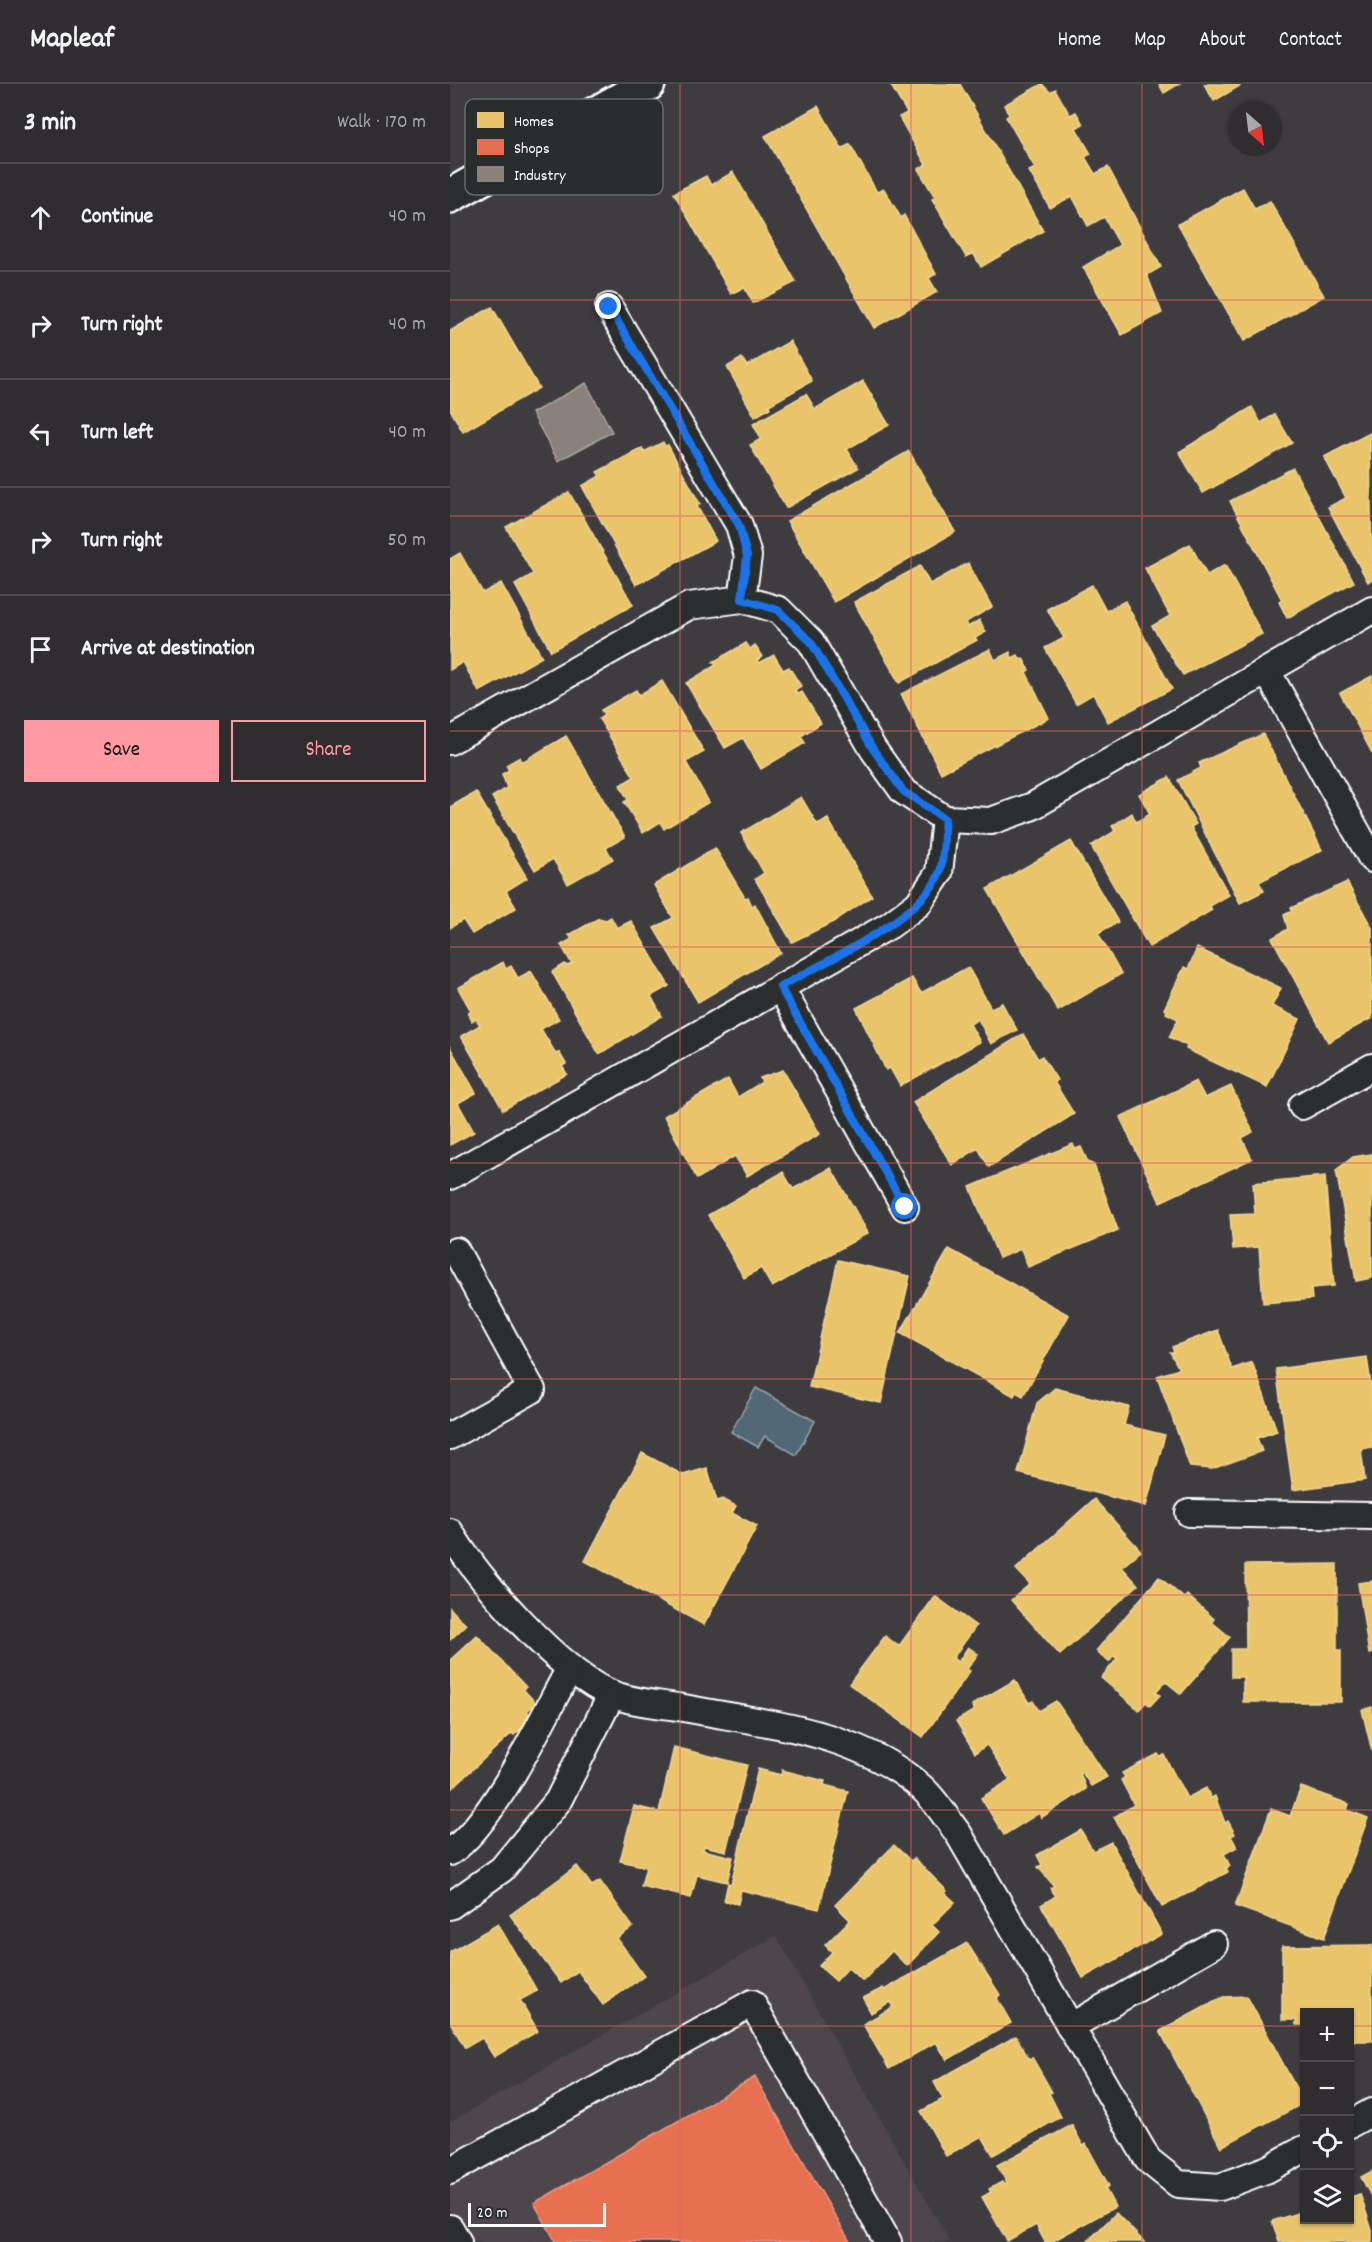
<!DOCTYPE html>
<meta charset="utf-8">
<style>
:root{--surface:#2f2d30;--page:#3b393c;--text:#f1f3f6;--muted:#a7a8ab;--line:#4a494c;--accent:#ff9aa2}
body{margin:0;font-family:Dekko,sans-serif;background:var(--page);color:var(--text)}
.controls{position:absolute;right:18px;bottom:18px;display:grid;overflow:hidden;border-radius:0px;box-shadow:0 2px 4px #0004}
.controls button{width:54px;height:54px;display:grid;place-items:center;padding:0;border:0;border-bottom:2px solid var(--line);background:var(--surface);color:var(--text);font:30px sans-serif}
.compass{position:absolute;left:778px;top:18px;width:54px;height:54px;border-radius:50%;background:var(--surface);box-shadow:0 2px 4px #0004;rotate:152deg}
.scale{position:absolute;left:18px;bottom:15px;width:138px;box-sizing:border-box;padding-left:6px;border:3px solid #fff;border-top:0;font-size:16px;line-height:21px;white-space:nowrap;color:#fff;-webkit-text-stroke:4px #2a2d2e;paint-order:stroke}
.stop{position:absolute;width:18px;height:18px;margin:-14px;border:4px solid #1a73e8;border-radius:50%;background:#fff}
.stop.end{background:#1a73e8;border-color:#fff;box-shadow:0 2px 6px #0008}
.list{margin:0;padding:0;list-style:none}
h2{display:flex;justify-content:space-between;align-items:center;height:78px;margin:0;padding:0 24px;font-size:26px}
h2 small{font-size:20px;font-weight:400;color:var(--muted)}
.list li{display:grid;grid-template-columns:39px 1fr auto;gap:18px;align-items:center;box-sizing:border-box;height:108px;padding:0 24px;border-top:2px solid var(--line)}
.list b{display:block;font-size:22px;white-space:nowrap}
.list em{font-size:20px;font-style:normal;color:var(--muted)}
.actions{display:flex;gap:12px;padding:18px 24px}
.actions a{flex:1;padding:14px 0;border:2px solid var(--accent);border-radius:0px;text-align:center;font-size:21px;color:var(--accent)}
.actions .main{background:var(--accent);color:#111}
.icon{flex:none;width:33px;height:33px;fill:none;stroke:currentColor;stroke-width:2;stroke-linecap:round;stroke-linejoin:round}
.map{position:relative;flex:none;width:922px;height:2158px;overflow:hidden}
header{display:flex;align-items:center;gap:36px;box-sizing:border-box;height:84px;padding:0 30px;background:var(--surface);border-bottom:2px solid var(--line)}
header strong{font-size:28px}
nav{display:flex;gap:33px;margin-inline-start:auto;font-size:21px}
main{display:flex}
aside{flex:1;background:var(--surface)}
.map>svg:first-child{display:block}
.built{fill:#4e464c}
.water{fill:#526776;stroke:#97a4ad;stroke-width:1.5}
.homes{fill:#e9c46a;stroke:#f0d697;stroke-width:1.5}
.shops{fill:#e76f51;stroke:#ee9a85;stroke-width:1.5}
.industry{fill:#8a817c;stroke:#ada7a3;stroke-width:1.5}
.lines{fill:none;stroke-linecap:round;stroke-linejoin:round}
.service-casing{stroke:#fff;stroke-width:30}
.minor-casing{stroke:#fff;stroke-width:38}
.service{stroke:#2a2d2e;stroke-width:26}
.minor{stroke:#2a2d2e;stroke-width:33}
.route{stroke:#1a73e8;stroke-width:8}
.grid{fill:none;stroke:#e05e5e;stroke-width:1.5;stroke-opacity:0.55}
.key{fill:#2a2d2e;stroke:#6a6c6d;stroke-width:1.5}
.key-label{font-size:16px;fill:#fff}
</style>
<header>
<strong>Mapleaf</strong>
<nav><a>Home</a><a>Map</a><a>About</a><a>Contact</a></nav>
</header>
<main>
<aside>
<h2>3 min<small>Walk · 170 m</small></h2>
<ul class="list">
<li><svg class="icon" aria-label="ahead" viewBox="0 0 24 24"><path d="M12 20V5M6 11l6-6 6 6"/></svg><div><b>Continue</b></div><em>40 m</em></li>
<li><svg class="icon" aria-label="right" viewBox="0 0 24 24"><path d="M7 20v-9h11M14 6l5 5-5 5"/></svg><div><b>Turn right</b></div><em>40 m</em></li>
<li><svg class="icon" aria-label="left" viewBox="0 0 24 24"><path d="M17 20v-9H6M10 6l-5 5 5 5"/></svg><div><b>Turn left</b></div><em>40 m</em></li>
<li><svg class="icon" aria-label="right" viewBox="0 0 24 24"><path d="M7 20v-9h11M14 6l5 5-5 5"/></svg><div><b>Turn right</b></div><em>50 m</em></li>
<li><svg class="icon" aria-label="arrive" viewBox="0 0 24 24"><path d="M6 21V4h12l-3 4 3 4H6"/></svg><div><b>Arrive at destination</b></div></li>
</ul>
<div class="actions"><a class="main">Save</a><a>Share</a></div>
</aside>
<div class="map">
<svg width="922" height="2158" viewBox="0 0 922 2158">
<rect width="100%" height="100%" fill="#3f3c40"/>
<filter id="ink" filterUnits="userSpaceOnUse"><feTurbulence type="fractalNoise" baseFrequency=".0167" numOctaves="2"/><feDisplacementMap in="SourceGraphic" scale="12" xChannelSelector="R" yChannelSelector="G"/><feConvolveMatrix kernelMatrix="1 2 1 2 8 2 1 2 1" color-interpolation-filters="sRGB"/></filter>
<g filter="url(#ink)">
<polygon class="built" points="326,1852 500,2158 0,2158 0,2038"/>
<polygon class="water" points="306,1304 365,1337 346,1371 315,1352 308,1363 281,1348"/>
<g class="homes">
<polygon points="440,0 510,0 593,147 531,183 523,169 516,173 482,115 485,113 468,85 476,81 449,33 457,29"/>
<polygon points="592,0 600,8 605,5 620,31 626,28 633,40 626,44 641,70 635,73 645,90 658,83 711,183 697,191 712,229 672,251 633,183 670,161 654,133 638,142 622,112 600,124 579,87 585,84 556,33 559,31 554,21"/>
<polygon points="709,0 729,0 714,9"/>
<polygon points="754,0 793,0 764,17"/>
<polygon points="368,22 392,65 400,60 427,108 434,105 451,134 454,131 486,190 479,194 487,208 424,244 315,52"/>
<polygon points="283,88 346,198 303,219 294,203 281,210 224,109 256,92 261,101"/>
<polygon points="793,104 805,125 820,117 874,212 794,257 728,140"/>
<polygon points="42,223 89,304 13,348 0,325 0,247"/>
<polygon points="340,257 362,297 319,321 320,324 305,333 277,283 292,274 297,282"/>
<polygon points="413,297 439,341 397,365 408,384 336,424 300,361 311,355 303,340 356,310 365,325"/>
<polygon points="802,323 811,339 825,330 842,359 753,409 729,368"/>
<polygon points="920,349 922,495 918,498 878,423 896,414 874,373"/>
<polygon points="213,358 215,362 218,361 250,420 247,422 266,457 186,501 132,402 150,392 147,388 192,364 194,368"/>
<polygon points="459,367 505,448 384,518 337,437"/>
<polygon points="843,384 904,498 837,534 829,518 832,516 780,417"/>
<polygon points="119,408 183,521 101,567 65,501 83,490 56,443"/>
<polygon points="740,460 757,491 775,481 812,550 733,591 702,542 720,532 695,484"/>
<polygon points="10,469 33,509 51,499 92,573 29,608 13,578 0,586 0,475"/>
<polygon points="518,479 542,523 516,538 518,543 529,536 536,548 525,554 527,556 449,599 404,518 470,482 480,500"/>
<polygon points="642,501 656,527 675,517 722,605 658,638 643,610 626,620 595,564 614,554 597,525"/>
<polygon points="296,559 300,565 305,561 312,573 307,576 309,579 324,571 333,586 339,583 351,602 345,606 347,610 352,608 371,639 351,652 355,659 311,685 293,654 275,664 236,599 266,581 263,578"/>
<polygon points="540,565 545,576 560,568 562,574 568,571 570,575 573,574 579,586 576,588 599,634 491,689 451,610"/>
<polygon points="922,592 922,669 890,609"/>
<polygon points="212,597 254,668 236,678 259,718 214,745 210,738 193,749 174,718 178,716 170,701 184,693 149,635 154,631 151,626 186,606 189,611"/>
<polygon points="813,650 872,766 809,798 814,807 790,819 728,696 751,684 749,679"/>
<polygon points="116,652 175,753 156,764 163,775 118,800 103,775 85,786 42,713 57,704 52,690 59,686 56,681 70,673 72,678"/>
<polygon points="719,693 746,740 741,743 779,811 760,822 762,826 699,863 641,762 665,747 662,742 682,729 686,738 700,730 689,710"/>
<polygon points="26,708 77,794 56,807 66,824 22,850 13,836 0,844 0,723"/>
<polygon points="351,713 367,740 378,735 422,812 383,838 342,858 305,795 314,789 291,749"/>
<polygon points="621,757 668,838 648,849 671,890 608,927 537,805"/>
<polygon points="265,764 295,814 298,813 302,822 305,820 331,869 248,918 204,844 223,834 204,801"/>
<polygon points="897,798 922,844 922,934 878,958 822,854 838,845 834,831 842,827 841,824"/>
<polygon points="161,833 167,844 181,837 219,902 201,912 212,932 149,970 102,888 115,880 117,882 122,880 111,861 122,855 119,851 149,834 156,836"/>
<polygon points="747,864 831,904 822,922 850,935 817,1003 736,965 737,962 719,953 728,935 716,929 717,926 714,925 734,883 738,885"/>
<polygon points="53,878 56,885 61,882 68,894 81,887 109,935 91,945 106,970 109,968 116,980 112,982 117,990 53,1026 11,952 30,941 26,935 22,937 18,929 21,927 8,904"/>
<polygon points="518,883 541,924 552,919 567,946 541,960 528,935 520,940 530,958 450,1002 440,984 436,986 406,924 462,894 471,909"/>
<polygon points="573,950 588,975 592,972 607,996 604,998 624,1030 539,1083 528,1064 502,1081 463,1018"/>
<polygon points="0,963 26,1009 8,1019 24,1048 0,1061"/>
<polygon points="333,986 370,1050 297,1092 285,1072 247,1095 214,1032 278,995 288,1013 312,998 310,994"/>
<polygon points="746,997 755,1014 781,1002 803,1048 792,1054 802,1075 710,1118 670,1033"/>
<polygon points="623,1060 625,1065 631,1063 638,1078 644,1081 668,1146 578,1183 571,1165 549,1174 520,1103"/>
<polygon points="922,1070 922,1194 906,1197 886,1086 903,1073"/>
<polygon points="381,1084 418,1149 322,1203 311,1184 294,1194 258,1131 333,1088 343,1105"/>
<polygon points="875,1092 884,1202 861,1204 862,1215 813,1219 809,1163 783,1165 780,1131 805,1130 803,1099"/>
<polygon points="499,1165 619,1231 573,1312 566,1308 564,1312 450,1249"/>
<polygon points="388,1176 460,1192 431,1319 359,1303"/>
<polygon points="768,1246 782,1285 802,1278 827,1347 807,1354 812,1367 762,1385 740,1383 707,1292 729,1285 720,1268 724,1268 722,1263"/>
<polygon points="917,1273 922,1308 922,1363 911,1365 915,1396 843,1406 826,1285"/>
<polygon points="605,1304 679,1323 674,1341 715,1351 696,1422 568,1389 587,1319"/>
<polygon points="192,1369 233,1391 257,1384 267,1417 273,1415 286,1422 282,1429 307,1442 254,1541 135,1477"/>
<polygon points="644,1415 691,1467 672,1483 688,1501 610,1571 561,1516 580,1500 566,1485"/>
<polygon points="887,1480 887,1566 891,1566 891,1618 793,1618 793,1593 781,1593 781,1565 796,1565 795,1481"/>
<polygon points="709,1493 734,1514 737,1511 764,1535 762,1538 780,1553 731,1610 715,1597 706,1608 710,1611 700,1622 696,1618 689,1626 651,1594 667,1575 664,1572 659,1578 646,1567"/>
<polygon points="922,1497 922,1569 919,1570 908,1499"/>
<polygon points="485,1512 526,1542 503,1574 508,1578 518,1563 528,1570 517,1585 520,1587 473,1653 399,1600 435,1552 449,1562"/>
<polygon points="0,1524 16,1541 0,1556"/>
<polygon points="27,1551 76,1603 73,1605 86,1619 77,1627 83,1634 64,1651 62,1649 0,1706 0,1576"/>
<polygon points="565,1596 579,1619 583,1617 589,1627 606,1617 657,1693 641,1702 632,1688 630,1689 636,1705 591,1734 589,1729 554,1751 531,1714 560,1696 537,1661 525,1669 506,1637 523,1627 522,1621"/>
<polygon points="922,1623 922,1667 912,1626"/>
<polygon points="224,1663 297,1681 276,1767 254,1762 253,1766 283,1773 277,1798 247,1791 241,1814 191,1802 196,1783 170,1777 184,1722 209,1728"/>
<polygon points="708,1670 710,1673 714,1671 737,1714 756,1704 761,1714 765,1712 775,1739 778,1737 785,1750 781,1752 787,1763 774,1770 780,1782 776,1784 778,1788 712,1823 664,1733 684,1721 671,1696 675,1693 672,1689"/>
<polygon points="308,1685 331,1691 332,1686 375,1697 374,1701 398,1707 369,1825 291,1806 288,1820 274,1817 278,1799 281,1800"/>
<polygon points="851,1703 899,1720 897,1726 918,1734 874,1854 785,1822 821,1725 840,1732"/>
<polygon points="631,1746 643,1767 661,1758 712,1850 633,1894 591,1821 606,1812 600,1804 604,1802 588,1783 592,1781 587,1771"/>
<polygon points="444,1761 461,1777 464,1774 497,1807 495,1809 505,1818 482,1841 489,1848 457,1882 442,1867 413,1897 398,1884 386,1897 369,1882 382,1868 375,1861 400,1836 385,1821"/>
<polygon points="127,1782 142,1802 150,1797 183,1843 167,1854 194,1892 153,1921 128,1887 111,1899 60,1831"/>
<polygon points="48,1840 87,1907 70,1916 88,1947 44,1973 32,1954 15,1964 0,1938 0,1868"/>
<polygon points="517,1859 550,1911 547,1914 561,1939 497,1976 486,1958 439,1985 413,1940 443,1923 440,1918 421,1929 413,1914 433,1904 434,1906"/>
<polygon points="922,1861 922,1957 900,1957 900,1928 854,1928 854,1941 846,1941 846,1936 832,1936 832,1862"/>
<polygon points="797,1912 854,2019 771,2063 710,1947 773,1913"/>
<polygon points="566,1952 579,1975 582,1973 602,2008 599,2009 611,2033 543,2071 532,2052 496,2072 471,2027 493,2015 484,1998"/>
<polygon points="622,2041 633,2062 636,2060 659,2102 655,2104 665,2123 601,2158 595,2158 586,2141 557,2157 532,2113 541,2108 539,2105 552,2098 554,2100 557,2099 547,2081"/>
<polygon points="922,2087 922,2114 911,2093"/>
<polygon points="910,2110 922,2146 922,2158 829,2158 822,2137 854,2127 854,2136 900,2136 900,2113"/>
<polygon points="666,2129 694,2158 637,2158"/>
</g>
<polygon class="shops" points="305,1993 400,2158 106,2158 84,2119"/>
<polygon class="industry" points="136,299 162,348 108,377 82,329"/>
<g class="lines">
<defs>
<g id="service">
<polyline points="159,223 289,441 298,472 292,515"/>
<polyline points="817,587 922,775"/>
<polyline points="0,657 239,522 292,515 329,526 361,558 423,665 453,707 495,735 541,737 583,722 922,526"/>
<polyline points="330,903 455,1123"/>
<polyline points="852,1022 922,983"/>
<polyline points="0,1092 440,841 468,820 489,789 495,735"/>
<polyline points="0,1352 82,1306 6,1167"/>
<polyline points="739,1429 922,1432"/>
<path d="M0,1448C26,1494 113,1592 162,1610C184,1619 211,1620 234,1624C316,1640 405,1646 471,1703C485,1715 496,1734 508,1749L698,2076L728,2100L770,2103L818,2085L854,2065"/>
<path d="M0,1768C44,1739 93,1633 120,1584"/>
<polyline points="0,1822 52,1785 108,1717 162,1610"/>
<polyline points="620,1943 764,1860"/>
<polyline points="900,2040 922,2028"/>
<polyline points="0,2087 302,1919 438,2158"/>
<polyline points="0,2144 8,2158"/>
</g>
<polyline id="minor" points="0,112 198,0"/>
</defs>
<use href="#service" class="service-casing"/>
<use href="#minor" class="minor-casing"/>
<use href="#service" class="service"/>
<use href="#minor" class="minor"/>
</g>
</g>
<g class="lines" filter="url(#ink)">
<path class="route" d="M159,223L289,441L297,472L292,515L328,526L361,558L423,665L453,707L495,735C493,751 495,775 489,790C471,835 372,879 330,903L455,1123"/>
</g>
<path class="grid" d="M230,0V2158M461,0V2158M692,0V2158M0,216H922M0,432H922M0,647H922M0,863H922M0,1079H922M0,1295H922M0,1511H922M0,1726H922M0,1942H854M900,1942H922"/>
<rect x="15" y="15" width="198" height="96" rx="9" class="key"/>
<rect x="27" y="28" width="27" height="16" fill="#e9c46a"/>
<rect x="27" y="55" width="27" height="16" fill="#e76f51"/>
<rect x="27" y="82" width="27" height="16" fill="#8a817c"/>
<g class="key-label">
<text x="64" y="42">Homes</text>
<text x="64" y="69">Shops</text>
<text x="64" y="96">Industry</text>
</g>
</svg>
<div class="controls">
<button>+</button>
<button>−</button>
<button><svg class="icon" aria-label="locate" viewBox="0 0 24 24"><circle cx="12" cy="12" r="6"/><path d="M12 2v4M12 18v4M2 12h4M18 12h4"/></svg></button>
<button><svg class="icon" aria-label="layers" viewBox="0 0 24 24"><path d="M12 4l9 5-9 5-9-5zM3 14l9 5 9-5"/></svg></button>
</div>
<svg class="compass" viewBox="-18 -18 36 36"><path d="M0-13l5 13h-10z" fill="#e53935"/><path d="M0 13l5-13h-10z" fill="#a7a8ab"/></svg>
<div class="scale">20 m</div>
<div class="stop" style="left:455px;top:1123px"></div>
<div class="stop end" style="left:159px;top:223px"></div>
</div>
</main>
